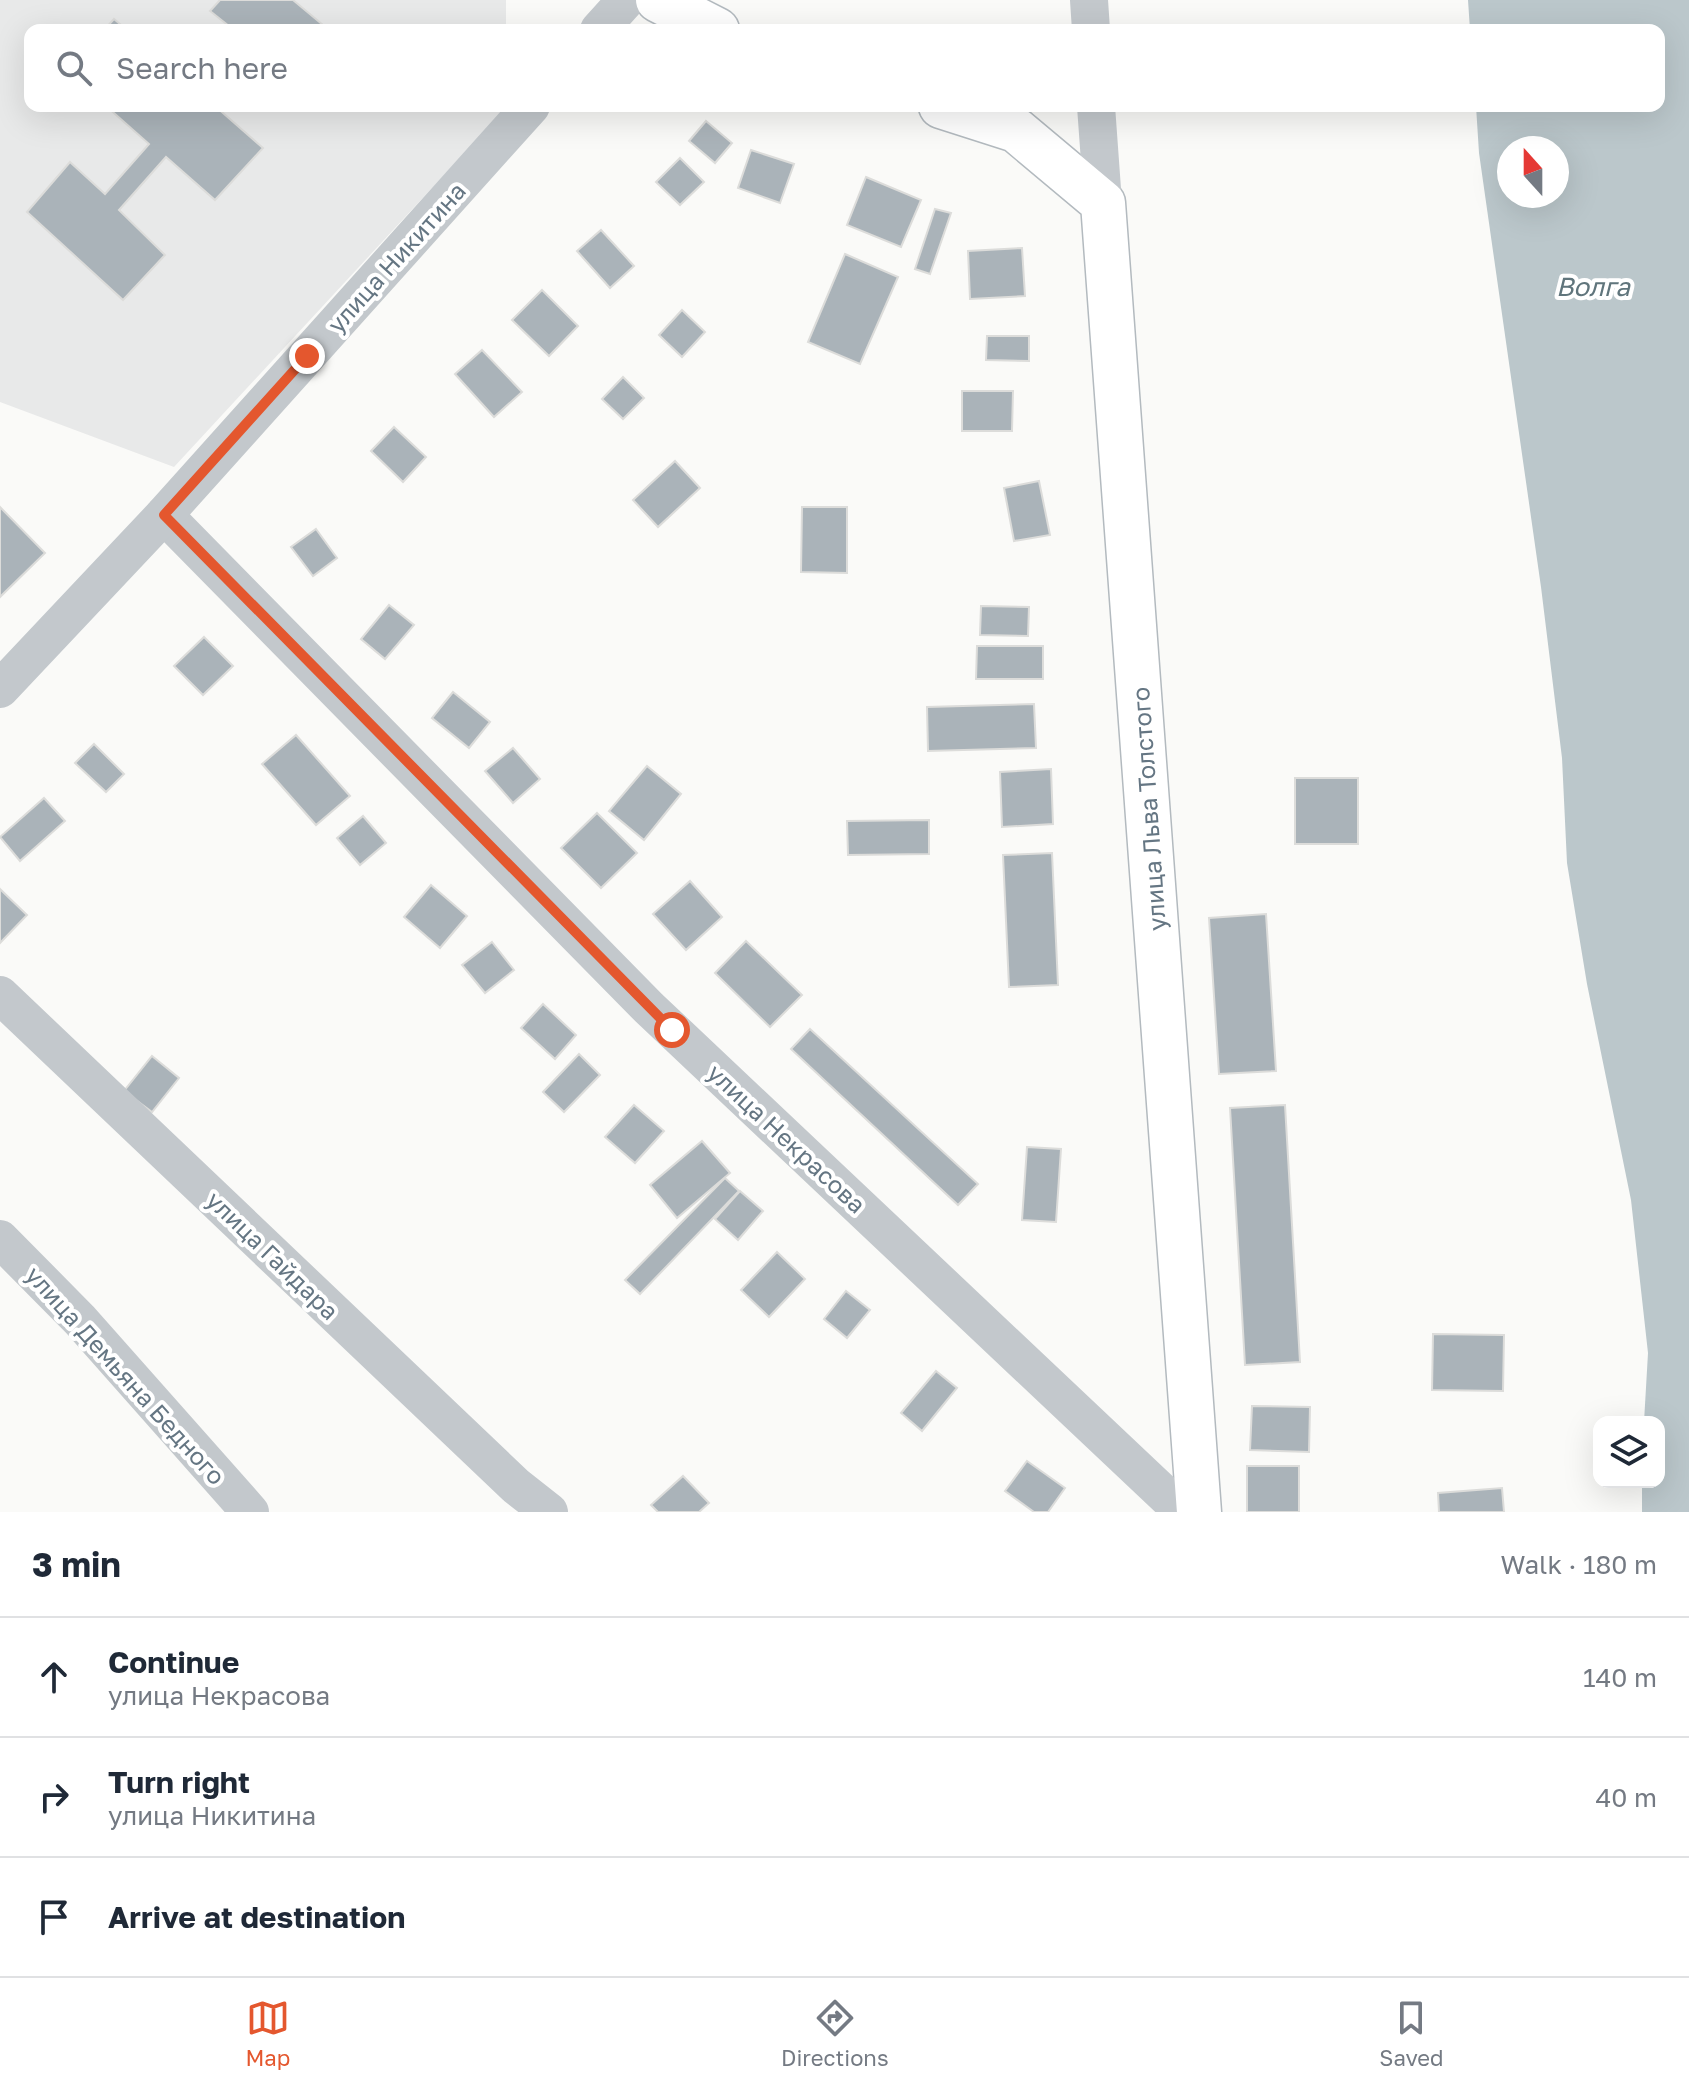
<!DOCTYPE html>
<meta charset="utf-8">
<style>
:root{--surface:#fff;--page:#f6f6f7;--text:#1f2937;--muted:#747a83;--line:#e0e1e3;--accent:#e4572e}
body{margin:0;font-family:"Golos Text",sans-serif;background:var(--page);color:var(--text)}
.controls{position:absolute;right:24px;bottom:24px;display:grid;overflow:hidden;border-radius:16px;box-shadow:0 8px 32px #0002}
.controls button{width:72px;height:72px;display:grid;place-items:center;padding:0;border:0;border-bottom:2px solid var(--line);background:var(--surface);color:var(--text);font:40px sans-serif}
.compass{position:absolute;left:1497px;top:136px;width:72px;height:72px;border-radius:50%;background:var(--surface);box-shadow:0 8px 32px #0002;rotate:339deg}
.stop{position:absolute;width:24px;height:24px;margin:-18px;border:6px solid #e4572e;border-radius:50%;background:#fff}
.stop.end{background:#e4572e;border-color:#fff;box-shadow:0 2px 8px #0008}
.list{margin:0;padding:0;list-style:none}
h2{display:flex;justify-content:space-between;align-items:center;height:104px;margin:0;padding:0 32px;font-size:34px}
h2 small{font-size:26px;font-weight:400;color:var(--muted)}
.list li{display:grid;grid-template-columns:52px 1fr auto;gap:24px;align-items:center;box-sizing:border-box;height:120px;padding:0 32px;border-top:2px solid var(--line)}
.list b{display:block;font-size:30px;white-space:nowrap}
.list p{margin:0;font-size:26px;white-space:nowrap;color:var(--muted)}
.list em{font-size:26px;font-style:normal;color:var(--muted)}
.icon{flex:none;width:44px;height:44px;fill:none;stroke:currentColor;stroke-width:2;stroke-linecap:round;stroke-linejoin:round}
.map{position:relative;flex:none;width:1689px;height:1512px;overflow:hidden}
.search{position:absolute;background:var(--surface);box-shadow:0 8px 32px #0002;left:24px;right:24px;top:24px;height:88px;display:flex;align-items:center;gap:20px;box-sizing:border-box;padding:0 28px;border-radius:16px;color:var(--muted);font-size:30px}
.sheet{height:464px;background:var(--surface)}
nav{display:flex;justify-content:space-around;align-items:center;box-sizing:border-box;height:112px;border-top:2px solid var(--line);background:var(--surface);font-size:22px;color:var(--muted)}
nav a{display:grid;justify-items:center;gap:4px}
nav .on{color:var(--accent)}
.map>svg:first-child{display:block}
.built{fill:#e8e9e9}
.water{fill:#bbc7cb;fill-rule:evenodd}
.building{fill:#aab3b9;stroke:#dcdcda;stroke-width:2}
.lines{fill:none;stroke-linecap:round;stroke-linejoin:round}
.secondary-casing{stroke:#b3babf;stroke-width:47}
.street{stroke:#c3c8cc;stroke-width:38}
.secondary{stroke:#fff;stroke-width:44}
.route{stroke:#e4572e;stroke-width:10}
.labels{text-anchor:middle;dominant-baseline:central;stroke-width:8;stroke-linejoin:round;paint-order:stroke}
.street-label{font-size:24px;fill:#657683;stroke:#fff}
.water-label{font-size:26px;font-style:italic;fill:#60757c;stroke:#fff}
</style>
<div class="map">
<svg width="1689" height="1512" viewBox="0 0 1689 1512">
<rect width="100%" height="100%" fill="#fafaf8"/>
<polygon class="built" points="0,0 506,0 506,30 30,30 30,106 505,106 505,109 174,467 0,402"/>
<path class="water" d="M1468,0H1689V1512H1642V1482H1659V1422H1644L1648,1353L1631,1200L1587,984L1567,863L1562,758L1541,587L1479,153L1476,106H1659V30H1470ZM1509,148H1557V196H1509Z"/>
<g class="building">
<polygon points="220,0 293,0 329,30 234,30 210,11"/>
<polygon points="114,19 127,30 104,30"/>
<polygon points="106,106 215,106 263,148 215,200 166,157 119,210 165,255 123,300 27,212 70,162 105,194 149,144"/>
<polygon points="706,121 732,143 715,163 689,141"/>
<polygon points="751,150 794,164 780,203 738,188"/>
<polygon points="680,158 704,182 680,205 656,182"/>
<polygon points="866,177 921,200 901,247 847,225"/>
<polygon points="935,209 951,213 930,274 915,269"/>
<polygon points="601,230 634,266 610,288 577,251"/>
<polygon points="1022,248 1025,296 970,299 968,251"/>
<polygon points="845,254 898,277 860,364 808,342"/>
<polygon points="542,290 578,326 549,356 512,320"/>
<polygon points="682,310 705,332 682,357 659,335"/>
<polygon points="987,336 1029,336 1029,361 986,360"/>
<polygon points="482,350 522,392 494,417 455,374"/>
<polygon points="623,377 644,398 623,419 602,399"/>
<polygon points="962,391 1013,391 1012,431 962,431"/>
<polygon points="394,427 426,457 403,482 371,451"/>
<polygon points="675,461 700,488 658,527 633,500"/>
<polygon points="1039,481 1050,535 1014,541 1004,488"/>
<polygon points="0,507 45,553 0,597"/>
<polygon points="802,507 847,507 847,573 801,572"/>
<polygon points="316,529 337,558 313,576 291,547"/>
<polygon points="389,605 414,625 385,659 361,639"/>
<polygon points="981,606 1029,607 1028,636 980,635"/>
<polygon points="204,637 233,666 203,695 174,666"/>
<polygon points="977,646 1043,646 1043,679 976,679"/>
<polygon points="453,692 490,722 469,748 432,718"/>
<polygon points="1034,704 1036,748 928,751 927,707"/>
<polygon points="296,735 350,796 316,825 262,764"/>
<polygon points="94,744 124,774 106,792 75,763"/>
<polygon points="513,748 540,779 513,803 485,771"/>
<polygon points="647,766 681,794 644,840 609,811"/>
<polygon points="1051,769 1053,824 1002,827 1000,772"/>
<rect x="1295" y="778" width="63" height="66"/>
<polygon points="44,798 65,821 20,861 0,837"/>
<polygon points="597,813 637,853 601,888 561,848"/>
<polygon points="363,816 386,843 360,865 337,838"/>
<polygon points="929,820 929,854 848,855 847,821"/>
<polygon points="1052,853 1058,985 1009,987 1003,855"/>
<polygon points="690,881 722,917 686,950 653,914"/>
<polygon points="431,885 467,916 440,948 404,917"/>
<polygon points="0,889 27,915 0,943"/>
<polygon points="1266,914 1276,1071 1219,1074 1209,918"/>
<polygon points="746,941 802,995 770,1027 715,973"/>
<polygon points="492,942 514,970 485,993 462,965"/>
<polygon points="543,1004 576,1035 555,1059 521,1028"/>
<polygon points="810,1029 978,1184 958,1205 791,1049"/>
<polygon points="579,1054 600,1075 564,1112 543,1092"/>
<polygon points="152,1056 179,1078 152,1112 124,1091"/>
<polygon points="634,1105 664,1131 635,1163 605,1137"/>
<polygon points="1285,1105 1300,1362 1245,1365 1230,1108"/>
<polygon points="702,1141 730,1173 677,1218 650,1185"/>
<polygon points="1027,1147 1061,1149 1056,1222 1022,1220"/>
<polygon points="725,1178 739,1191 640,1294 625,1280"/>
<polygon points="740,1191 763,1211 738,1240 715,1219"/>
<polygon points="777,1252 805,1279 769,1317 741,1290"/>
<polygon points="846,1291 870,1310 847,1338 824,1319"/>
<polygon points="1433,1334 1504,1335 1503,1391 1432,1390"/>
<polygon points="936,1371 957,1388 922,1431 901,1413"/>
<polygon points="1252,1406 1310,1407 1309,1452 1250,1450"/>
<polygon points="1027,1461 1065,1488 1048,1512 1034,1512 1005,1491"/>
<rect x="1247" y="1466" width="52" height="46"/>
<polygon points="683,1476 709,1503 699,1512 658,1512 651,1505"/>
<polygon points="1502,1488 1504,1512 1439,1512 1438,1493"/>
</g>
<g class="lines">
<defs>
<g id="secondary">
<polyline points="658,0 717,30"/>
<polyline points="941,106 1016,130 1103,203 1199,1512"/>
</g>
</defs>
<use href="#secondary" class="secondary-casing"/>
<g class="street">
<polyline points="1089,0 1091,30"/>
<polyline points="599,30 626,0"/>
<polyline points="1096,106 1103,203"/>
<polyline points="164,515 649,1008 1183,1512"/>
<polyline points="0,689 164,515 531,106"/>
<polyline points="0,995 516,1486 549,1512"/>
<polyline points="0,1239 80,1320 250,1512"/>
</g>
<use href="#secondary" class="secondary"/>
</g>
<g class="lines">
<polyline class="route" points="307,356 164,515 672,1030"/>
</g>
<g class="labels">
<g class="street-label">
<text transform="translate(396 257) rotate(-48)">улица Никитина</text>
<text transform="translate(1148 809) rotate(-94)">улица Льва Толстого</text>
<text transform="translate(787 1138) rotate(43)">улица Некрасова</text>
<text transform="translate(273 1255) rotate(44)">улица Гайдара</text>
<text transform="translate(126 1375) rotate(48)">улица Демьяна Бедного</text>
</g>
<g class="water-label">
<text x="1593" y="286">Волга</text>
</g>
</g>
</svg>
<div class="controls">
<button><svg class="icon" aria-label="layers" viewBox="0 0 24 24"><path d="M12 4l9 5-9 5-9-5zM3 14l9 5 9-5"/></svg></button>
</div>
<svg class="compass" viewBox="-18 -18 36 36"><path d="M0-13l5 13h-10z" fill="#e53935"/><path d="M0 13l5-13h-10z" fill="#747a83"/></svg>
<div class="stop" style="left:672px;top:1030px"></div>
<div class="stop end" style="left:307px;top:356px"></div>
<div class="search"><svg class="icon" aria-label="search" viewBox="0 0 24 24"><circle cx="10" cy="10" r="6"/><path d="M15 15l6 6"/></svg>Search here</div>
</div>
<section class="sheet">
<h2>3 min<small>Walk · 180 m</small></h2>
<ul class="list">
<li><svg class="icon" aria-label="ahead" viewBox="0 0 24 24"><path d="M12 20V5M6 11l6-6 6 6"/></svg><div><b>Continue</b><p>улица Некрасова</p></div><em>140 m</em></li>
<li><svg class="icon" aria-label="right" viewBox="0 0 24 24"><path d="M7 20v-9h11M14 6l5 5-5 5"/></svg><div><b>Turn right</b><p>улица Никитина</p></div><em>40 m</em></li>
<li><svg class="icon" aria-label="arrive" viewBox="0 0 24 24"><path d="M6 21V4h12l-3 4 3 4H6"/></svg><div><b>Arrive at destination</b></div></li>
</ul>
</section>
<nav>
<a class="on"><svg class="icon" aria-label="map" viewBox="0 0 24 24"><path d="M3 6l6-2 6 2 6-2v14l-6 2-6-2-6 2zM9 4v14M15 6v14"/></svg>Map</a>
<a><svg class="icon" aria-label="directions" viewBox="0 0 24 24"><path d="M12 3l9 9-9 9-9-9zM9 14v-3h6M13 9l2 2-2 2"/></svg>Directions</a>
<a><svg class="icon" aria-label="saved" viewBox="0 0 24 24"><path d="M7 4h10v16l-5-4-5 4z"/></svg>Saved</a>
</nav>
